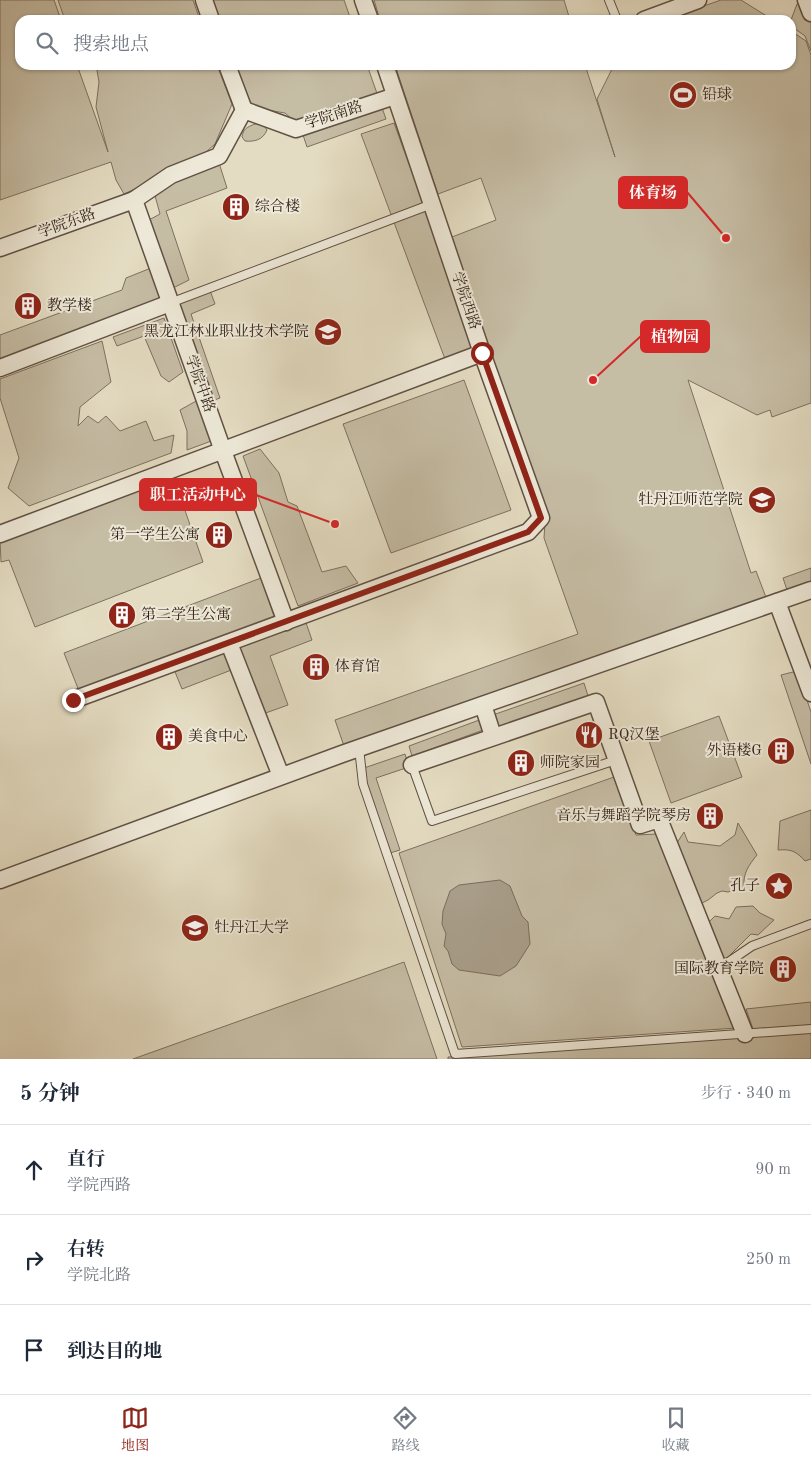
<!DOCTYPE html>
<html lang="zh">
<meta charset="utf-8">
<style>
:root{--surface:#fff;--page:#f2f2f3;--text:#1f2937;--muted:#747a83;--line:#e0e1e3;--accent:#8f2418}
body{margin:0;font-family:"Old Standard TT","Noto Serif SC",serif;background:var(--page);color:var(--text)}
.stop{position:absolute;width:15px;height:15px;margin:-11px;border:4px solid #8f2418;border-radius:50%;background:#fff}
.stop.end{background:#8f2418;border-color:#fff;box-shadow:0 1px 5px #0008}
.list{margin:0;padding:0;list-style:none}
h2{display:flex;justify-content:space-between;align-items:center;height:65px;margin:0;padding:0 20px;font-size:21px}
h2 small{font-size:16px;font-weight:400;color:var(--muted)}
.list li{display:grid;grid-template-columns:32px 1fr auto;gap:15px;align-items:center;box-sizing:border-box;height:90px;padding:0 20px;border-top:1px solid var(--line)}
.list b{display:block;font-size:19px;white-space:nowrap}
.list p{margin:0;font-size:16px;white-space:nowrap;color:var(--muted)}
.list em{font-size:16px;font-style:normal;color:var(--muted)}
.icon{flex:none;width:28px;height:28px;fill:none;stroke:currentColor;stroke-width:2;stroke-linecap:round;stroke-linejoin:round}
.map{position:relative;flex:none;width:811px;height:1059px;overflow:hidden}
.search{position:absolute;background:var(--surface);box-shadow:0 1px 4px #0004;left:15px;right:15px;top:15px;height:55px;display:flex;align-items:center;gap:12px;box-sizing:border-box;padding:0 18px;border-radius:15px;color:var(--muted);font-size:19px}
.sheet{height:335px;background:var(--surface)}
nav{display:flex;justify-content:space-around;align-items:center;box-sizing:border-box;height:70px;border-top:1px solid var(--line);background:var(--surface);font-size:14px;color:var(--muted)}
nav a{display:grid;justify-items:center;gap:2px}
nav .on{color:var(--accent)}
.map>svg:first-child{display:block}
.green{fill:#c6bda5;stroke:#7e7060}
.water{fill:#a89d89;stroke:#7a6c5d}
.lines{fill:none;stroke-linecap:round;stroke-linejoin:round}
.service-casing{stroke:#615144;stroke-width:10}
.minor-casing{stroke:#615144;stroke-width:19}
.service{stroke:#ede8d7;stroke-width:8}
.minor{stroke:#ede8d7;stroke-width:16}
.route{stroke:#8f2418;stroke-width:6}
.labels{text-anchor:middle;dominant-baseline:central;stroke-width:4;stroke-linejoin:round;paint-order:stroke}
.poi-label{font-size:15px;fill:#35231a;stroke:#ede8d7;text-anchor:start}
.street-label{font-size:15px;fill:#35231a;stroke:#ede8d7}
.leader{fill:none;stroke:#d62828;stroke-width:2}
.callout-dot{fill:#d62828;stroke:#ede8d7;stroke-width:2}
.callout{fill:#d62828;stroke:#d62828;stroke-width:2}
.callout-label{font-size:16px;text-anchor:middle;font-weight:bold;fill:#fff}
</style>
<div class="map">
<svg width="811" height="1059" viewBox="0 0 811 1059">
<rect width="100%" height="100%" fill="#e4dcc2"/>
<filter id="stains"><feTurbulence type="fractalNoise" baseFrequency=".004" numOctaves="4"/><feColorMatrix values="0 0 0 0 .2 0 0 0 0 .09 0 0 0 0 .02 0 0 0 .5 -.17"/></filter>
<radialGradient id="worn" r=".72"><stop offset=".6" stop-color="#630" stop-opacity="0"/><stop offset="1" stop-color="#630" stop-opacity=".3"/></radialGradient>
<g class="green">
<polygon points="0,0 54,0 61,20 20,20 20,65 77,65 108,152 96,107 99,82 96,65 217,65 232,104 215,144 198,159 124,194 116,180 111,162 0,200"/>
<polygon points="58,0 193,0 200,20 65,20"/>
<polygon points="212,0 344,0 351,20 219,20"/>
<polygon points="374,0 564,0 570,20 380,20"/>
<polygon points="721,0 741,0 773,20 664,20"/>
<polygon points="807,0 811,0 811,51 805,36 791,26 791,20 797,4"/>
<polygon points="791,31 806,41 811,55 811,403 772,417 770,410 757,415 688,380 751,573 756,571 767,600 345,749 335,720 578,634 544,538 545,523 452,237 496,220 481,178 438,194 395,65 585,65 615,157 597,99 614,65 791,65"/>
<polygon points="235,65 367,65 386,119 307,147 300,126 285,113 250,107"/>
<polygon points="394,123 476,348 445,359 361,134"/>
<path d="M255,124H263L267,130C263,140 254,142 245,141L242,137C243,129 247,127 255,124Z"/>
<polygon points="219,163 227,188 166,211 189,280 171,289 147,221 160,214 154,192 174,179"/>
<polygon points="151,268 163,301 0,359 0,335 122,290 126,278"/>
<polygon points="208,285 215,304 191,314 220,398 209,402 173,298"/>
<polygon points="164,318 183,372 169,382 161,376 144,336 117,346 113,337"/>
<polygon points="102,341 111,382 80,407 78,426 88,416 98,423 106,416 120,431 146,421 154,441 174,435 171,453 29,506 8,488 19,458 0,398 0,379"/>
<polygon points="464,380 511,510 391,553 343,424"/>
<polygon points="198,400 214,440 187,450 187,431 180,410"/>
<polygon points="260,449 279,473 288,502 297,506 322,572 346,566 358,583 298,606 243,456"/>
<polygon points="173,476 203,562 35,627 9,560 1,562 0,539"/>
<polygon points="811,568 811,585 788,593 783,578"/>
<polygon points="261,578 275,619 79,691 64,653"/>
<polygon points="305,620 312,640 270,656 288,705 260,715 234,647"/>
<polygon points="226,647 234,669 182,689 173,667"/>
<polygon points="797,671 811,712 811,764 781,675"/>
<polygon points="584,683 588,696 494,728 490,716"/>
<polygon points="719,716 742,777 671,803 649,741"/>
<polygon points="482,719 486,729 412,756 409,746"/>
<polygon points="405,754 409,767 376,778 400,850 390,853 366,783 364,768"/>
<polygon points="614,777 636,835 657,834 736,1028 462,1047 399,853"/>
<path d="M811,810V859L805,861C796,851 791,849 778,850L780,821Z"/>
<path d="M738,823L757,855C749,865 743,873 744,886L728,892L722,891L717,893L708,900L700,904L675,846L684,832L688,842L720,846L735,835Z"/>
<polygon points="753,906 760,913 774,920 758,935 751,934 727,958 724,958 709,922 715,916 729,919 736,907"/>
<polygon points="404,962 437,1059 133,1059"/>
<polygon points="811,1002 811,1025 753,1029 746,1009"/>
<polygon points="811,1033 811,1059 448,1059 448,1057"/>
</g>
<polygon class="water" points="500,880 510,886 522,916 528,922 530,944 516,966 500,976 459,970 452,964 448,951 444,946 446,934 442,924 443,911 450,891 459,885"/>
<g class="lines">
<defs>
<g id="service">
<polyline points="609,0 617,20"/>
<polyline points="170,303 432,204"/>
<polyline points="359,748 363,784 455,1054 811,1029"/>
<polyline points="412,765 432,821 616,760"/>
<polyline points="718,961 721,964 727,963 752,946 811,924"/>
</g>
<g id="minor">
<polyline points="204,0 211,20"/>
<polyline points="363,0 370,20"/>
<polyline points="806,0 811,13"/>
<polyline points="644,20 698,0"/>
<polyline points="227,65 244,110"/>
<polyline points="244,110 219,156 171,175 134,200 223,451 286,622"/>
<polyline points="244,110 296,129 395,96"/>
<polyline points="0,248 134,200"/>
<polyline points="0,368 170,303"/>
<polyline points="0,534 482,353"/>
<polyline points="777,602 811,693"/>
<polyline points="229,643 281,776"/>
<polyline points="73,700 528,532 541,518 482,353 385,65"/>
<polyline points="483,705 493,736"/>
<polyline points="412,765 596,702 640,825 659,819 745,1034"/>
<polyline points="0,880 342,754 811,590"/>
</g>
</defs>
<use href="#service" class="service-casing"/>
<use href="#minor" class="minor-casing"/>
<use href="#service" class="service"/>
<use href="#minor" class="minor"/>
</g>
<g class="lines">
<polyline class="route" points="73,700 528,532 541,518 482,353"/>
</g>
<defs>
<symbol id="stadium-disc" viewBox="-11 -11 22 22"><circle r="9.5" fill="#8f2418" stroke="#ede8d7"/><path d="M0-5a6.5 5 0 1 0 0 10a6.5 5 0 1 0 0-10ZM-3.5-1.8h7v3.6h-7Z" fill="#fff"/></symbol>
<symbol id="building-disc" viewBox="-11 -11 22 22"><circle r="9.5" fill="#8f2418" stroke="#ede8d7"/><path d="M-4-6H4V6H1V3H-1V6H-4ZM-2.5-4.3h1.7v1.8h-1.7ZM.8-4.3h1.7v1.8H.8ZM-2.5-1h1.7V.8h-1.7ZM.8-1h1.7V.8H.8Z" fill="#fff"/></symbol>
<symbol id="university-disc" viewBox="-11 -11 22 22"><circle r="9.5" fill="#8f2418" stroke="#ede8d7"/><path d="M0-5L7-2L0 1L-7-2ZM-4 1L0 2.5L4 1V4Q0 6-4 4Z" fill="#fff"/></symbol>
<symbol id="restaurant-disc" viewBox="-11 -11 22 22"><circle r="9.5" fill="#8f2418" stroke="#ede8d7"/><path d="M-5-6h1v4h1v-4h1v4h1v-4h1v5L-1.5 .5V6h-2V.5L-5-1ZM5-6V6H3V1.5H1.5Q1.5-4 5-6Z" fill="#fff"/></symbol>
<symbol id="sight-disc" viewBox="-11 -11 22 22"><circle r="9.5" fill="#8f2418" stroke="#ede8d7"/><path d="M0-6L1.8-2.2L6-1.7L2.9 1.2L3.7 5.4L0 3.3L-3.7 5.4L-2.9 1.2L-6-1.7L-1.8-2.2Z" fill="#fff"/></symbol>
<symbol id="school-disc" viewBox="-11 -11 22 22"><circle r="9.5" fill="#8f2418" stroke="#ede8d7"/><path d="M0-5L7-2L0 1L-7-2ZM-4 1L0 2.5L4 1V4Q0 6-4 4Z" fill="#fff"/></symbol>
</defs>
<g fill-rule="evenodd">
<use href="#stadium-disc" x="667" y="79" width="32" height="32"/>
<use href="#building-disc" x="220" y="191" width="32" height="32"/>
<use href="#building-disc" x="12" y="290" width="32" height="32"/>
<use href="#university-disc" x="312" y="316" width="32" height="32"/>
<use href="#university-disc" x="746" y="484" width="32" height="32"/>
<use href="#building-disc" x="203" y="519" width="32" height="32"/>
<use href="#building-disc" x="106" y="599" width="32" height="32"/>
<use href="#building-disc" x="300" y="651" width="32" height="32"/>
<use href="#restaurant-disc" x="573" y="719" width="32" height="32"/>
<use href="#building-disc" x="153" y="721" width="32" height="32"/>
<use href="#building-disc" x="765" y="735" width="32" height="32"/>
<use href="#building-disc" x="505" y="747" width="32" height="32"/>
<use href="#building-disc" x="694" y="800" width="32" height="32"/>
<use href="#sight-disc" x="763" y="870" width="32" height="32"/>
<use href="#school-disc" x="179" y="912" width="32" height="32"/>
<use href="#building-disc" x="767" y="953" width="32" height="32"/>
</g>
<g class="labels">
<g class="poi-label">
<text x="702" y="95">铅球</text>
<text x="255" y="207">综合楼</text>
<text x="47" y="306">教学楼</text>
<text x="309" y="332" text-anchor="end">黑龙江林业职业技术学院</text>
<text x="743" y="500" text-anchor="end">牡丹江师范学院</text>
<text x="200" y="535" text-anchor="end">第一学生公寓</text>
<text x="141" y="615">第二学生公寓</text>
<text x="335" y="667">体育馆</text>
<text x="608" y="735">RQ汉堡</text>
<text x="188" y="737">美食中心</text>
<text x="762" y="751" text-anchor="end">外语楼G</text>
<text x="540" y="763">师院家园</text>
<text x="691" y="816" text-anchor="end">音乐与舞蹈学院琴房</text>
<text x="760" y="886" text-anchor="end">孔子</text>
<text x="214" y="928">牡丹江大学</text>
<text x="764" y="969" text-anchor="end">国际教育学院</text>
</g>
<g class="street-label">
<text transform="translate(334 116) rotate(-18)">学院南路</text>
<text transform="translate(67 224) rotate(-20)">学院东路</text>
<text transform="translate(465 301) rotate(71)">学院西路</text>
<text transform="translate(199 384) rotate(70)">学院中路</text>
</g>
</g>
<path class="leader" d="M726 238L687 192M593 380L641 336M335 524L256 495"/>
<g class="callout-dot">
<circle cx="726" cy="238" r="5"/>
<circle cx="593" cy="380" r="5"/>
<circle cx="335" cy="524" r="5"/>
</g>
<g class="callout">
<rect x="619" y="177" width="68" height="31" rx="5"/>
<rect x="641" y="321" width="68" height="31" rx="5"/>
<rect x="140" y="479" width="116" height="31" rx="5"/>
</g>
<g class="callout-label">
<text x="653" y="198">体育场</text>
<text x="675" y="342">植物园</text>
<text x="198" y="500">职工活动中心</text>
</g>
<rect width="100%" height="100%" filter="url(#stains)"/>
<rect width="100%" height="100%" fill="url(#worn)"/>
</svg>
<div class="stop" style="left:482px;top:353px"></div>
<div class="stop end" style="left:73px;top:700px"></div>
<div class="search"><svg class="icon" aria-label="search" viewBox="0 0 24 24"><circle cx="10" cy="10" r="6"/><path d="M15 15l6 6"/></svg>搜索地点</div>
</div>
<section class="sheet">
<h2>5 分钟<small>步行 · 340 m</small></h2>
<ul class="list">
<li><svg class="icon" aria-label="ahead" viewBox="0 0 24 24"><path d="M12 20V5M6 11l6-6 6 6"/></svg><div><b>直行</b><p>学院西路</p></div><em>90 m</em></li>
<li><svg class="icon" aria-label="right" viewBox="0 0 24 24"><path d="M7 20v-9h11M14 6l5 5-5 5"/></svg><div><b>右转</b><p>学院北路</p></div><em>250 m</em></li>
<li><svg class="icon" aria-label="arrive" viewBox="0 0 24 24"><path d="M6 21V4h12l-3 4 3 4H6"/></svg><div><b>到达目的地</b></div></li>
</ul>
</section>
<nav>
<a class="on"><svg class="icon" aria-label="map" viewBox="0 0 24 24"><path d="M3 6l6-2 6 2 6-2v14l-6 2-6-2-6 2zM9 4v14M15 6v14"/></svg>地图</a>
<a><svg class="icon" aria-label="directions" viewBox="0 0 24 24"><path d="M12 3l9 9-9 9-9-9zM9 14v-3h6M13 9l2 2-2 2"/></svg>路线</a>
<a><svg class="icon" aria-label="saved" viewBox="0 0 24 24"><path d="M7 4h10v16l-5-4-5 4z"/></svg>收藏</a>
</nav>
